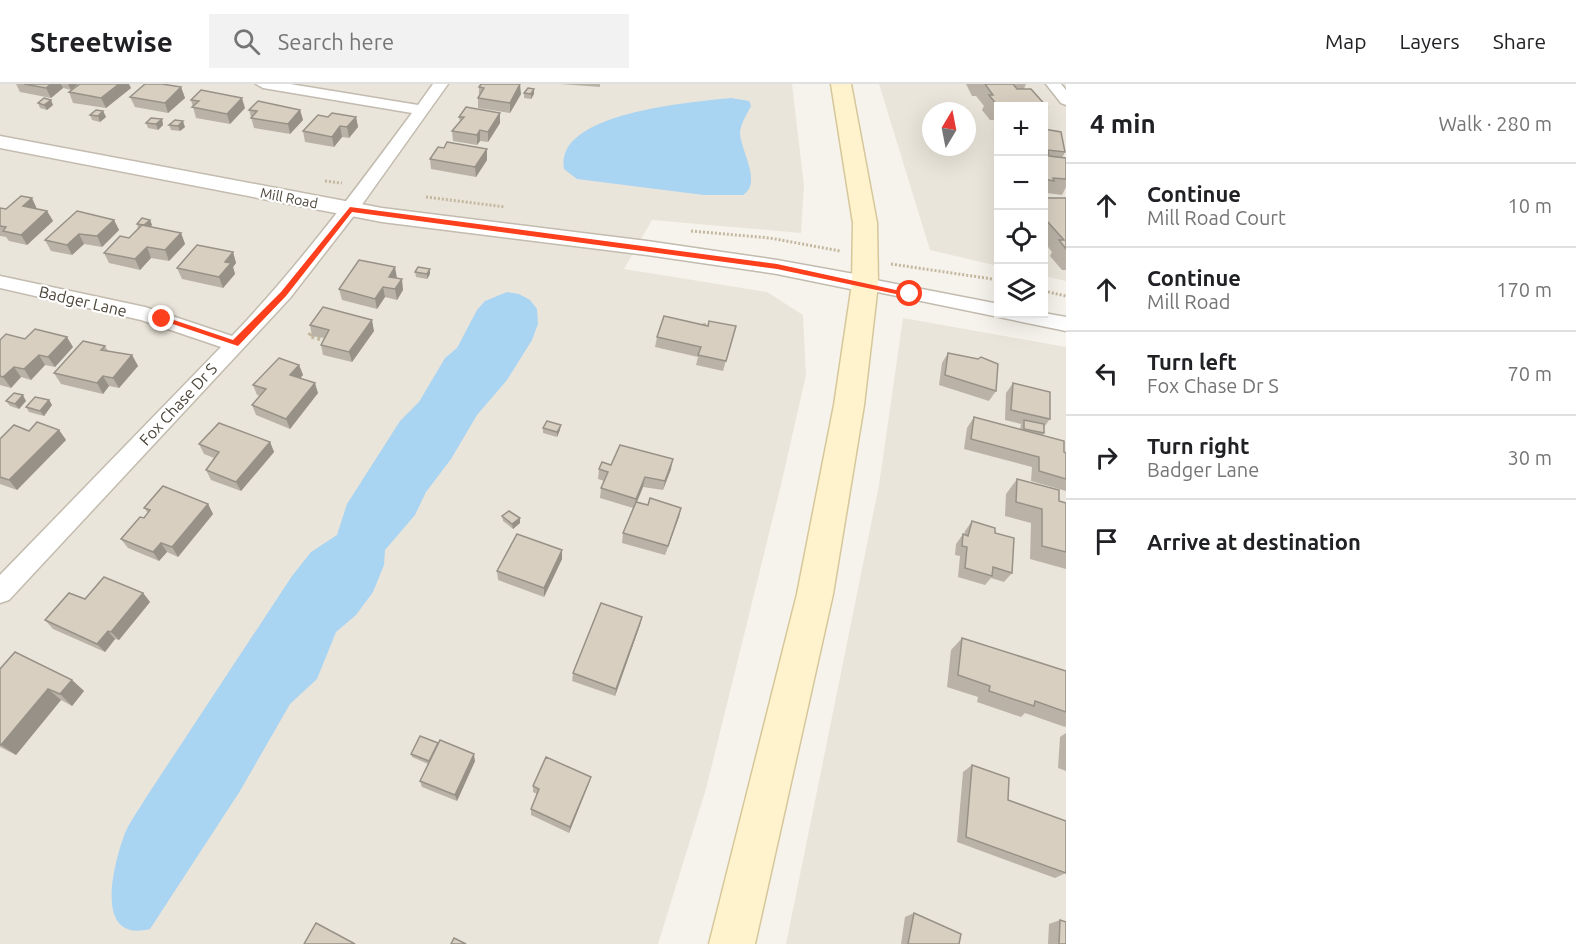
<!DOCTYPE html>
<meta charset="utf-8">
<style>
:root{--surface:#fff;--page:#f2f2f2;--text:#202124;--muted:#757577;--line:#e0e0e0}
body{margin:0;font-family:Ubuntu,sans-serif;background:var(--page);color:var(--text)}
.controls{position:absolute;right:18px;top:18px;display:grid;overflow:hidden;border-radius:0px;box-shadow:0 6px 24px #0002}
.controls button{width:54px;height:54px;display:grid;place-items:center;padding:0;border:0;border-bottom:2px solid var(--line);background:var(--surface);color:var(--text);font:30px sans-serif}
.compass{position:absolute;left:922px;top:18px;width:54px;height:54px;border-radius:50%;background:var(--surface);box-shadow:0 6px 24px #0002;rotate:10deg}
.stop{position:absolute;width:18px;height:18px;margin:-14px;border:4px solid #fc3f1d;border-radius:50%;background:#fff}
.stop.end{background:#fc3f1d;border-color:#fff;box-shadow:0 2px 6px #0008}
.list{margin:0;padding:0;list-style:none}
h2{display:flex;justify-content:space-between;align-items:center;height:78px;margin:0;padding:0 24px;font-size:26px}
h2 small{font-size:20px;font-weight:400;color:var(--muted)}
.list li{display:grid;grid-template-columns:39px 1fr auto;gap:18px;align-items:center;box-sizing:border-box;height:84px;padding:0 24px;border-top:2px solid var(--line)}
.list b{display:block;font-size:22px;white-space:nowrap}
.list p{margin:0;font-size:20px;white-space:nowrap;color:var(--muted)}
.list em{font-size:20px;font-style:normal;color:var(--muted)}
.icon{flex:none;width:33px;height:33px;fill:none;stroke:currentColor;stroke-width:2;stroke-linecap:round;stroke-linejoin:round}
.map{position:relative;flex:none;width:1066px;height:860px;overflow:hidden}
header{display:flex;align-items:center;gap:36px;box-sizing:border-box;height:84px;padding:0 30px;background:var(--surface);border-bottom:2px solid var(--line)}
header strong{font-size:28px}
nav{display:flex;gap:33px;margin-inline-start:auto;font-size:21px}
.search{width:420px;height:54px;background:var(--page);display:flex;align-items:center;gap:15px;box-sizing:border-box;padding:0 21px;border-radius:0px;color:var(--muted);font-size:22px}
main{display:flex}
aside{flex:1;background:var(--surface)}
.map>svg:first-child{display:block}
.residential{fill:#eae5da;fill-rule:evenodd}
.water{fill:#a9d4f2}
.lines{fill:none;stroke-linecap:round;stroke-linejoin:round}
.minor-casing{stroke:#c2bbae;stroke-width:3}
.tertiary-casing{stroke:#c2bbae;stroke-width:3}
.secondary-casing{stroke:#d6c79b;stroke-width:3}
.path-far1{stroke:#c4b79f;stroke-width:3;stroke-dasharray:2 2;stroke-linecap:butt}
.path{stroke:#c4b79f;stroke-width:4;stroke-dasharray:3 3;stroke-linecap:butt}
.minor{fill:#fff;fill-rule:evenodd}
.tertiary{fill:#fff;fill-rule:evenodd}
.secondary{fill:#fff3cd;fill-rule:evenodd}
.wall{fill:#bab2a6}
.shaded-wall{fill:#979187}
.building{fill:#d8cfc1;stroke:#979187;stroke-width:1.5}
.route{fill:#fc3f1d}
.labels{text-anchor:middle;dominant-baseline:central;stroke-width:4.5;stroke-linejoin:round;paint-order:stroke}
.far-street-label{font-size:14px;fill:#4b4439;stroke:#fff}
.street-label{font-size:16px;fill:#4b4439;stroke:#fff}
</style>
<header>
<strong>Streetwise</strong>
<div class="search"><svg class="icon" aria-label="search" viewBox="0 0 24 24"><circle cx="10" cy="10" r="6"/><path d="M15 15l6 6"/></svg>Search here</div>
<nav><a>Map</a><a>Layers</a><a>Share</a></nav>
</header>
<main>
<div class="map">
<svg width="1066" height="860" viewBox="0 0 1066 860">
<rect width="100%" height="100%" fill="#f6f3ec"/>
<g class="residential">
<polygon points="0,0 792,0 804,102 801,149 652,136 624,185 767,208 803,231 806,291 781,401 706,705 658,860 0,860"/>
<path d="M879,0H1066V197L1044,192V22H999L998,182L930,166ZM931,27H967V63H931Z"/>
<polygon points="903,234 1066,263 1066,860 786,860 879,401"/>
</g>
<g class="water">
<path d="M731,14L749,17L751,22C747,30 741,39 740,48C740,66 763,99 743,111H704L577,95L564,85C553,28 694,18 731,14Z"/>
<path d="M507,208L519,210L530,216L537,225L538,240L532,256L507,296L477,331L451,375L426,408L415,431L385,466L384,481L373,508L356,531L336,548L317,595L290,620L240,707L150,845C90,860 116,773 125,749C130,737 140,724 147,712L292,492L311,468L337,451L347,420L400,337L419,318L445,274L457,264L477,226L485,217Z"/>
</g>
<g class="lines">
<defs>
<g id="minor">
<path d="M256,0H290L418,21L433,0H448L356,129L290,214L9,516L0,519V491L221,263L141,236L0,204V192L145,223L232,252C298,183 355,106 412,29L263,4Z"/>
<polygon points="1046,0 1061,0 1066,6 1066,21 1061,19"/>
<polygon points="865,194 999,220 999,230 1044,229 1066,233 1066,247 858,204 855,200 858,196"/>
</g>
<polygon id="tertiary" points="0,52 382,124 647,157 777,176 865,192 873,195 877,200 873,205 865,208 777,190 647,171 382,138 0,64"/>
<polygon id="secondary" points="831,0 851,0 877,139 878,200 864,321 833,510 755,860 709,860 797,510 834,321 852,200 853,139"/>
</defs>
<use href="#minor" class="minor-casing"/>
<use href="#tertiary" class="tertiary-casing"/>
<use href="#secondary" class="secondary-casing"/>
<g class="path-far1">
<polyline points="325,97 342,99"/>
<polyline points="426,113 505,123"/>
<polyline points="691,147 770,154 840,167"/>
<polyline points="891,180 999,196"/>
<polyline points="1044,207 1066,212"/>
</g>
<g class="path">
<polyline points="697,242 713,240"/>
<polyline points="314,244 309,252 327,257"/>
</g>
<use href="#minor" class="minor"/>
<use href="#tertiary" class="tertiary"/>
<use href="#secondary" class="secondary"/>
</g>
<g class="wall">
<polygon points="16,0 78,0 71,6 63,4 51,14 20,8"/>
<polygon points="560,0 600,0 600,3"/>
<polygon points="966,0 1026,0 1024,5 1047,23 1044,29 1044,22 999,22 999,41 994,36 990,36 982,26 984,22 976,12 972,12"/>
<polygon points="181,3 185,14 168,29 135,23 130,13"/>
<polygon points="479,3 521,10 510,29 478,24 478,14 479,12"/>
<polygon points="131,4 106,24 73,19 69,8"/>
<polygon points="524,9 534,10 531,15 524,14"/>
<polygon points="191,16 245,24 230,40 196,34"/>
<polygon points="38,19 53,21 47,26 40,24"/>
<polygon points="249,26 300,26 303,36 290,50 254,44"/>
<polygon points="103,27 106,33 100,38 92,36 90,31"/>
<polygon points="500,29 500,39 488,58 480,57 477,61 453,57 452,47 460,38 459,33"/>
<polygon points="328,33 356,33 358,43 349,54 342,53 334,63 305,58 303,47"/>
<polygon points="162,35 163,41 158,46 148,44 146,39"/>
<polygon points="169,41 185,43 180,47 171,46"/>
<polygon points="1044,45 1065,68 1062,74 1066,76 1066,103 1062,111 1047,109 1045,112 1044,112"/>
<polygon points="430,75 487,76 476,93 431,85"/>
<polygon points="1044,114 1066,114 1066,186 1062,186 1050,172 1052,168 1044,158"/>
<polygon points="0,124 6,125 37,125 47,127 53,137 27,161 9,157 6,153 0,152"/>
<polygon points="114,136 119,146 102,163 84,160 72,171 51,167 45,156"/>
<polygon points="150,136 152,141 150,143 181,149 185,160 169,177 151,174 140,186 109,179 104,169 129,154 138,144 137,140"/>
<polygon points="233,168 236,179 233,183 235,190 223,204 182,195 177,184"/>
<polygon points="430,185 430,190 427,195 416,193 415,188"/>
<polygon points="397,194 403,206 397,216 385,213 377,225 342,216 339,205"/>
<polygon points="310,241 374,247 352,278 323,271 321,261 324,254 312,252"/>
<polygon points="708,242 736,242 723,287 696,281 698,273 655,263 657,253"/>
<polygon points="25,255 73,263 55,283 45,281 31,296 21,293 11,304 0,301 0,256"/>
<polygon points="105,262 108,267 132,271 138,282 119,304 109,302 103,310 61,300 54,289"/>
<polygon points="948,269 996,307 989,317 939,301 942,279"/>
<polygon points="299,281 303,291 300,294 318,309 290,345 256,331 252,321 260,312 257,311 253,301"/>
<polygon points="1013,299 1050,335 1044,343 1044,349 1042,352 1066,369 1066,407 1031,397 1032,383 964,365 967,344 974,333 1020,346 1021,340 1005,336 1006,309"/>
<polygon points="49,316 52,321 44,332 29,328 26,323"/>
<polygon points="6,317 26,317 19,325 10,322"/>
<polygon points="543,344 560,346 557,353 543,349"/>
<polygon points="59,346 66,356 17,406 0,400 0,355"/>
<polygon points="270,358 274,368 241,407 211,396 206,386 214,374 204,370 199,360"/>
<polygon points="611,381 671,385 663,406 643,403 637,418 648,421 681,424 679,433 665,471 622,459 623,449 633,424 600,414 601,404 604,397 598,395 599,385"/>
<polygon points="1017,395 1059,417 1066,419 1066,485 1030,475 1031,439 1005,432 1006,410"/>
<polygon points="208,420 213,430 178,473 167,468 159,477 128,464 121,455 148,429 144,424"/>
<polygon points="502,432 520,434 520,439 513,445 503,437"/>
<polygon points="972,437 995,449 1012,489 1004,498 991,494 985,501 958,493 960,472 955,471 956,460 963,450 964,451 965,447"/>
<polygon points="562,466 562,475 544,513 498,496 497,487"/>
<polygon points="143,509 150,518 119,556 115,555 105,568 53,545 45,536 85,515"/>
<polygon points="642,533 640,541 615,612 572,597 573,589"/>
<polygon points="962,554 1066,587 1066,642 1065,643 1025,629 1021,633 977,618 978,613 947,603 951,566"/>
<polygon points="0,585 72,596 84,607 72,622 61,616 16,671 0,663"/>
<polygon points="1066,649 1066,687 1058,684 1060,653"/>
<polygon points="438,659 475,677 457,717 422,703 420,697 428,680 412,673 411,670"/>
<polygon points="972,681 1008,716 1066,789 1055,794 957,758 963,688"/>
<polygon points="589,699 569,749 531,731 531,725 537,710 533,708 533,702"/>
<polygon points="914,829 959,860 901,860 905,833"/>
<polygon points="1060,836 1066,860 1048,860 1049,840"/>
</g>
<g class="shaded-wall">
<polygon points="51,0 61,0 63,4 51,14 46,4"/>
<polygon points="68,0 78,0 71,6"/>
<polygon points="119,0 129,0 131,4 106,24 101,14"/>
<polygon points="520,0 521,10 510,29 510,19"/>
<polygon points="181,3 185,14 168,29 165,19"/>
<polygon points="534,5 534,10 531,15 531,10"/>
<polygon points="242,14 245,24 230,40 227,30"/>
<polygon points="51,16 53,21 47,26 44,21"/>
<polygon points="300,26 303,36 290,50 288,40"/>
<polygon points="103,27 106,33 100,38 98,32"/>
<polygon points="500,29 500,39 488,58 488,48"/>
<polygon points="356,33 358,43 349,54 347,43"/>
<polygon points="162,35 163,41 158,46 156,40"/>
<polygon points="183,37 185,43 180,47 178,42"/>
<polygon points="340,42 342,53 334,63 332,53"/>
<polygon points="480,46 480,57 477,61 477,51"/>
<polygon points="487,65 487,76 476,93 475,83"/>
<polygon points="32,114 37,125 23,122"/>
<polygon points="47,127 53,137 27,161 21,151"/>
<polygon points="114,136 119,146 102,163 97,152"/>
<polygon points="150,136 152,141 146,147 144,142"/>
<polygon points="181,149 185,160 169,177 165,166"/>
<polygon points="79,150 84,160 72,171 67,161"/>
<polygon points="147,163 151,174 140,186 135,175"/>
<polygon points="233,168 236,179 233,183 235,190 223,204 219,193 225,178"/>
<polygon points="395,183 397,194 389,193"/>
<polygon points="430,185 430,190 427,195 427,190"/>
<polygon points="402,195 403,206 397,216 395,205"/>
<polygon points="383,203 385,213 377,225 375,215"/>
<polygon points="372,236 374,247 352,278 349,268"/>
<polygon points="67,253 73,263 55,283 48,273"/>
<polygon points="39,271 45,281 31,296 24,285"/>
<polygon points="132,271 138,282 119,304 113,294"/>
<polygon points="299,281 303,291 294,302 290,291"/>
<polygon points="14,283 21,293 11,304 3,293"/>
<polygon points="103,292 109,302 103,310 97,299"/>
<polygon points="315,299 318,309 290,345 286,335"/>
<polygon points="23,311 26,317 19,325 15,320"/>
<polygon points="49,316 52,321 44,332 40,327"/>
<polygon points="561,341 560,346 557,353 557,348"/>
<polygon points="59,346 66,356 17,406 9,396"/>
<polygon points="270,358 274,368 241,407 236,398"/>
<polygon points="673,375 671,385 663,406 665,397"/>
<polygon points="645,393 643,403 634,425 636,415"/>
<polygon points="208,420 213,430 178,473 172,463"/>
<polygon points="681,424 679,433 665,471 668,462"/>
<polygon points="520,434 520,439 513,445 512,440"/>
<polygon points="161,459 167,468 159,477 153,468"/>
<polygon points="562,466 562,475 544,513 544,504"/>
<polygon points="143,509 150,518 119,556 111,548"/>
<polygon points="642,533 640,541 615,612 616,605"/>
<polygon points="108,547 115,555 105,568 97,560"/>
<polygon points="72,596 84,607 72,622 60,610"/>
<polygon points="48,605 61,616 16,671 1,661"/>
<polygon points="474,670 475,677 457,717 455,711"/>
<polygon points="591,693 589,699 569,749 570,743"/>
</g>
<g class="building">
<polygon points="24,0 51,0 46,4"/>
<polygon points="80,0 119,0 101,14 69,8"/>
<polygon points="145,0 162,0 181,3 165,19 130,13"/>
<polygon points="481,0 520,0 510,19 478,14 484,4 479,3"/>
<polygon points="985,0 1013,0 1017,5 1031,5 1047,23 1003,22 1001,21 997,21 989,11 993,11"/>
<polygon points="528,4 534,5 531,10 524,9"/>
<polygon points="201,6 242,14 227,30 192,23 199,17 191,16"/>
<polygon points="44,14 51,16 44,21 38,19"/>
<polygon points="258,17 300,26 288,40 251,34 257,27 249,26"/>
<polygon points="466,23 500,29 488,48 480,46 477,51 452,47 464,33 459,33"/>
<polygon points="96,26 103,27 98,32 90,31"/>
<polygon points="332,29 356,33 347,43 340,42 332,53 303,47 318,31 328,33"/>
<polygon points="151,34 162,35 156,40 146,39"/>
<polygon points="175,36 183,37 178,42 169,41"/>
<polygon points="1044,45 1061,48 1065,68 1048,66 1049,72 1066,74 1066,95 1053,94 1054,97 1044,95"/>
<polygon points="447,58 487,65 475,83 430,75 438,63 444,64"/>
<polygon points="21,112 32,114 23,122 47,127 21,151 3,147 6,143 0,142 0,124 6,125"/>
<polygon points="1044,114 1066,114 1066,165 1059,156 1064,156 1047,137 1044,137"/>
<polygon points="77,127 114,136 97,152 79,150 67,161 45,156"/>
<polygon points="142,134 150,136 144,141 137,140"/>
<polygon points="142,141 181,149 165,166 147,163 135,175 104,169 120,152 129,154"/>
<polygon points="197,161 233,168 225,178 231,179 219,193 177,184"/>
<polygon points="359,176 395,183 389,193 402,195 395,205 383,203 375,215 339,205"/>
<polygon points="418,183 430,185 427,190 415,188"/>
<polygon points="323,223 372,236 349,268 321,261 329,246 310,241"/>
<polygon points="664,232 708,242 709,237 736,242 726,277 698,271 701,263 657,253"/>
<polygon points="35,245 67,253 48,273 39,271 24,285 14,283 3,293 0,292 0,256 6,250 25,255"/>
<polygon points="83,257 105,262 101,266 132,271 113,294 103,292 97,299 54,289"/>
<polygon points="948,269 978,275 981,273 998,280 996,307 945,291"/>
<polygon points="279,274 299,281 290,291 315,299 286,335 252,321 266,305 253,301"/>
<polygon points="1013,299 1050,308 1050,335 1011,326"/>
<polygon points="14,309 23,311 15,320 6,317"/>
<polygon points="35,313 49,316 40,327 26,323"/>
<polygon points="974,333 1064,357 1064,368 1066,369 1066,395 1039,387 1039,373 971,355"/>
<polygon points="1024,336 1044,340 1044,349 1024,345"/>
<polygon points="547,337 561,341 557,348 543,344"/>
<polygon points="37,338 59,346 9,396 0,393 0,355 14,341 29,347"/>
<polygon points="219,339 270,358 236,398 206,386 219,368 199,360"/>
<polygon points="620,361 673,375 665,397 645,393 636,415 601,404 608,388 599,385 602,378 611,381"/>
<polygon points="1017,395 1059,406 1059,417 1066,419 1066,468 1042,462 1042,425 1016,418"/>
<polygon points="163,402 208,420 172,463 161,459 153,468 121,455 140,433 144,434 150,426 144,424"/>
<polygon points="650,414 681,424 668,462 623,449 636,418 648,421"/>
<polygon points="509,427 520,434 512,440 502,432"/>
<polygon points="972,437 995,444 995,449 1014,454 1012,489 993,483 992,492 965,484 967,463 962,462 963,450 968,452"/>
<polygon points="517,450 562,466 544,504 497,487"/>
<polygon points="104,493 143,509 111,548 108,547 97,560 45,536 69,509 85,515"/>
<polygon points="601,519 642,533 616,605 573,589"/>
<polygon points="962,554 1066,587 1066,628 1035,617 1034,622 989,607 990,602 958,591"/>
<polygon points="15,568 72,596 60,610 48,605 1,661 0,660 0,585"/>
<polygon points="420,652 438,659 429,677 411,670"/>
<polygon points="440,656 474,670 455,711 420,697"/>
<polygon points="546,673 591,693 570,743 531,725 539,705 533,702"/>
<polygon points="972,681 1009,694 1008,716 1066,737 1066,789 966,753"/>
<polygon points="914,829 961,850 959,860 908,860"/>
<polygon points="1060,836 1066,838 1066,860 1059,860"/>
<polygon points="316,839 355,860 304,860"/>
<polygon points="454,854 466,860 451,860"/>
</g>
<polygon class="route" points="350,123 777,180 914,210 910,213 777,185 352,128 286,212 238,262 158,235 162,232 233,256 281,208"/>
<g class="labels">
<g class="far-street-label">
<text transform="translate(289 114) rotate(11)">Mill Road</text>
</g>
<g class="street-label">
<text transform="translate(83 217) rotate(13)">Badger Lane</text>
<text transform="translate(178 320) rotate(-47)">Fox Chase Dr S</text>
</g>
</g>
</svg>
<div class="controls">
<button>+</button>
<button>−</button>
<button><svg class="icon" aria-label="locate" viewBox="0 0 24 24"><circle cx="12" cy="12" r="6"/><path d="M12 2v4M12 18v4M2 12h4M18 12h4"/></svg></button>
<button><svg class="icon" aria-label="layers" viewBox="0 0 24 24"><path d="M12 4l9 5-9 5-9-5zM3 14l9 5 9-5"/></svg></button>
</div>
<svg class="compass" viewBox="-18 -18 36 36"><path d="M0-13l5 13h-10z" fill="#e53935"/><path d="M0 13l5-13h-10z" fill="#757577"/></svg>
<div class="stop" style="left:910px;top:210px"></div>
<div class="stop end" style="left:162px;top:235px"></div>
</div>
<aside>
<h2>4 min<small>Walk · 280 m</small></h2>
<ul class="list">
<li><svg class="icon" aria-label="ahead" viewBox="0 0 24 24"><path d="M12 20V5M6 11l6-6 6 6"/></svg><div><b>Continue</b><p>Mill Road Court</p></div><em>10 m</em></li>
<li><svg class="icon" aria-label="ahead" viewBox="0 0 24 24"><path d="M12 20V5M6 11l6-6 6 6"/></svg><div><b>Continue</b><p>Mill Road</p></div><em>170 m</em></li>
<li><svg class="icon" aria-label="left" viewBox="0 0 24 24"><path d="M17 20v-9H6M10 6l-5 5 5 5"/></svg><div><b>Turn left</b><p>Fox Chase Dr S</p></div><em>70 m</em></li>
<li><svg class="icon" aria-label="right" viewBox="0 0 24 24"><path d="M7 20v-9h11M14 6l5 5-5 5"/></svg><div><b>Turn right</b><p>Badger Lane</p></div><em>30 m</em></li>
<li><svg class="icon" aria-label="arrive" viewBox="0 0 24 24"><path d="M6 21V4h12l-3 4 3 4H6"/></svg><div><b>Arrive at destination</b></div></li>
</ul>
</aside>
</main>
